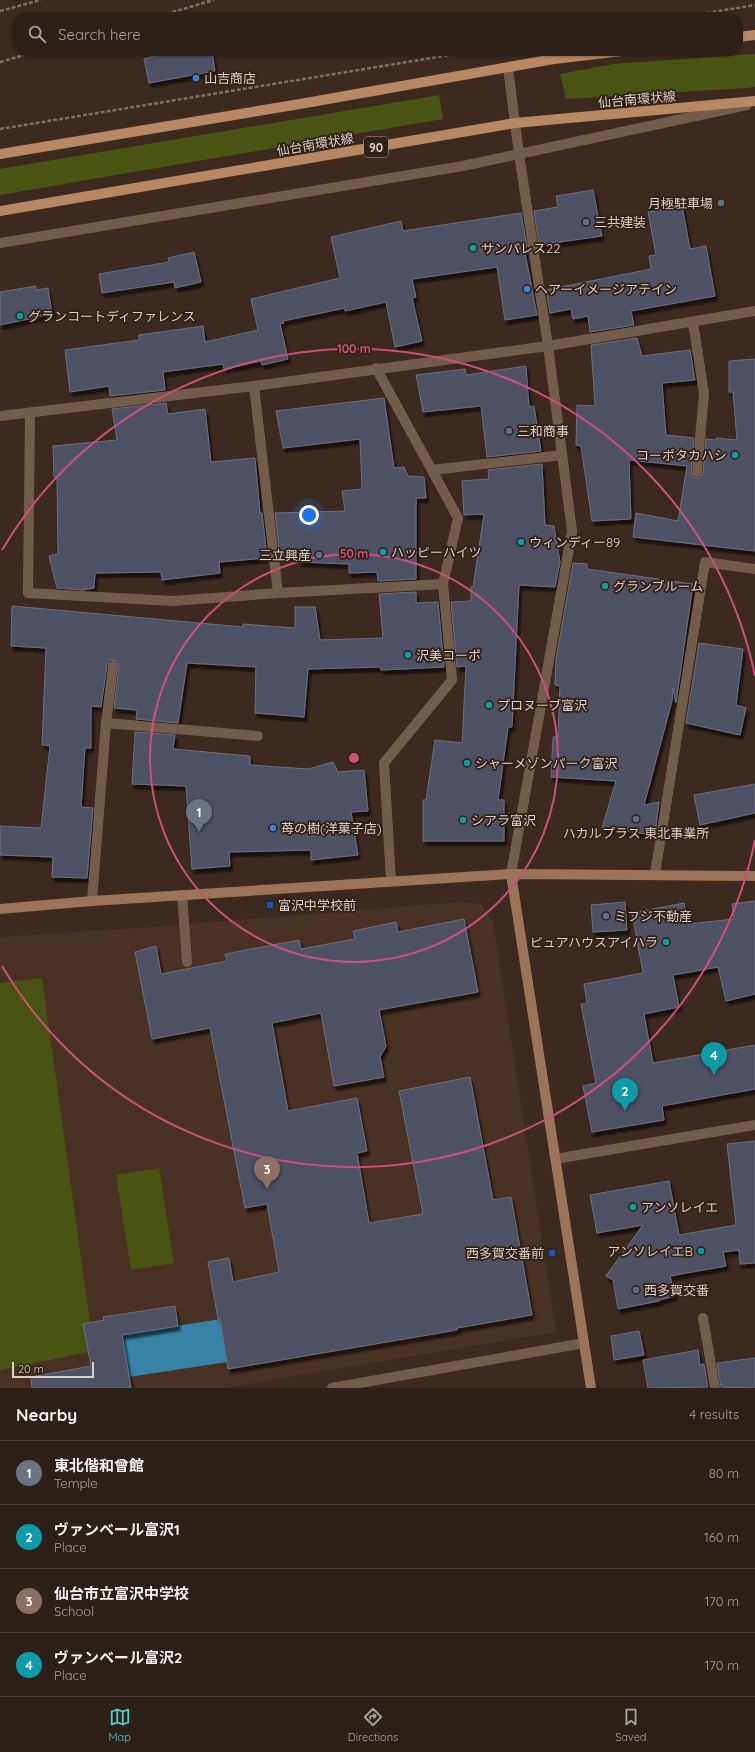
<!DOCTYPE html>
<meta charset="utf-8">
<style>
:root{--surface:#2d2018;--page:#352821;--text:#f1f3f6;--muted:#a7a3a2;--line:#483e37;--accent:#53cdc9}
body{margin:0;font-family:Quicksand,"Noto Sans JP",sans-serif;background:var(--page);color:var(--text)}
.scale{position:absolute;left:12px;bottom:10px;width:82px;box-sizing:border-box;padding-left:4px;border:2px solid #dbcfc9;border-top:0;font-size:11px;line-height:14px;white-space:nowrap;color:#dbcfc9;-webkit-text-stroke:3px #322117;paint-order:stroke}
.you{position:absolute;left:309px;top:515px;width:14px;height:14px;margin:-10px;border:3px solid #fff;border-radius:50%;background:#1a73e8;box-shadow:0 0 0 6px #1a73e833}
.badge{display:grid;place-items:center;width:26px;height:26px;border-radius:50%;background:var(--accent);color:#fff;font-size:13px;font-weight:700}
.pin{position:absolute;translate:-50% -33px;filter:drop-shadow(0 1px 2px #0008)}
.pin::after{content:'';position:absolute;top:21px;width:14px;height:12px;background:inherit;clip-path:polygon(0 0,100% 0,50% 100%)}
.list{margin:0;padding:0;list-style:none}
h2{display:flex;justify-content:space-between;align-items:center;height:52px;margin:0;padding:0 16px;font-size:17px}
h2 small{font-size:13px;font-weight:400;color:var(--muted)}
.list li{display:grid;grid-template-columns:26px 1fr auto;gap:12px;align-items:center;box-sizing:border-box;height:64px;padding:0 16px;border-top:1px solid var(--line)}
.list b{display:block;font-size:15px;white-space:nowrap}
.list p{margin:0;font-size:13px;white-space:nowrap;color:var(--muted)}
.list em{font-size:13px;font-style:normal;color:var(--muted)}
.icon{flex:none;width:22px;height:22px;fill:none;stroke:currentColor;stroke-width:2;stroke-linecap:round;stroke-linejoin:round}
.map{position:relative;flex:none;width:755px;height:1388px;overflow:hidden}
.search{position:absolute;background:var(--surface);box-shadow:0 1px 3px #0004;left:12px;right:12px;top:12px;height:44px;display:flex;align-items:center;gap:10px;box-sizing:border-box;padding:0 14px;border-radius:16px;color:var(--muted);font-size:15px}
.sheet{height:308px;background:var(--surface)}
nav{display:flex;justify-content:space-around;align-items:center;box-sizing:border-box;height:56px;border-top:1px solid var(--line);background:var(--surface);font-size:11px;color:var(--muted)}
nav a{display:grid;justify-items:center;gap:2px}
nav .on{color:var(--accent)}
.map>svg:first-child{display:block}
.built{fill:#493123}
.green{fill:#495412}
.water{fill:#3784a7}
.building{fill:#505165;stroke:#6d6e83;filter:url(#shadow)}
.lines{fill:none;stroke-linecap:round;stroke-linejoin:round}
.path{stroke:#7f7067;stroke-width:2.5;stroke-dasharray:4 2;stroke-linecap:butt}
.lane{stroke:#745c4b;stroke-width:10}
.street{stroke:#745c4b;stroke-width:10}
.secondary{stroke:#9b7459;stroke-width:10}
.primary{stroke:#b88764;stroke-width:10}
.ring{fill:none;stroke:#ca4f7c;stroke-width:2}
.shop-dot{fill:#3f7fe0;stroke:#322117;stroke-width:1.5}
.service-dot{fill:#5c6f8a;stroke:#322117;stroke-width:1.5}
.culture-dot{fill:#0f9aa8;stroke:#322117;stroke-width:1.5}
.transit-dot{fill:#1a4fb4;stroke:#322117;stroke-width:1.5}
.labels{text-anchor:middle;dominant-baseline:central;stroke-width:3.5;stroke-linejoin:round;paint-order:stroke}
.shield{fill:#322117;stroke:#a89b94;stroke-width:1}
.shield-label{font-size:12px;font-weight:bold;fill:#dbcfc9}
.poi-label{font-size:13px;fill:#dbcfc9;stroke:#322117;text-anchor:start}
.street-label{font-size:13px;fill:#dbcfc9;stroke:#322117}
.centre{fill:#ca4f7c;stroke:#322117;stroke-width:2}
.ring-label{font-size:12px;text-anchor:middle;font-weight:bold;fill:#ca4f7c;stroke:#322117;stroke-width:3.5;stroke-linejoin:round;paint-order:stroke}
</style>
<div class="map">
<svg width="755" height="1388" viewBox="0 0 755 1388">
<defs>
<filter id="shadow"><feDropShadow dx="2.5" dy="4.5" stdDeviation="1" flood-color="#0009"/></filter>
</defs>
<rect width="100%" height="100%" fill="#3c2a20"/>
<polygon class="built" points="461,902 481,904 493,923 556,1332 225,1388 0,1388 0,937 152,927"/>
<g class="green">
<polygon points="755,54 755,87 746,88 566,99 560,74 614,64"/>
<polygon points="439,95 443,119 0,195 0,169"/>
<polygon points="42,978 94,1351 0,1370 0,983"/>
<polygon points="159,1168 174,1263 131,1270 116,1175"/>
</g>
<polygon class="water" points="220,1319 227,1362 129,1377 122,1335"/>
<g class="building">
<polygon points="170,51 212,51 215,71 149,83 144,59"/>
<polygon points="593,190 602,236 539,245 534,211 558,207 556,196"/>
<polygon points="682,206 690,249 706,246 715,296 631,311 634,325 590,332 588,316 573,319 571,309 550,313 546,290 651,269 649,256 656,255 648,212"/>
<polygon points="521,213 527,247 524,248 537,315 505,320 497,267 412,279 416,297 412,298 422,341 395,347 386,302 345,311 345,308 283,321 284,323 280,324 288,359 262,365 261,361 224,369 223,364 163,372 165,390 110,396 109,386 70,392 65,350 139,340 139,335 203,326 205,342 258,330 251,299 340,278 331,237 401,221 403,231"/>
<polygon points="194,252 201,282 175,288 174,282 102,293 99,274 169,262 168,258"/>
<polygon points="36,286 36,290 48,288 52,314 0,325 0,292"/>
<polygon points="637,338 642,356 690,350 695,380 662,383 666,435 694,438 691,472 693,477 696,478 700,478 703,473 706,439 716,440 716,438 737,440 733,392 729,392 729,361 755,359 755,551 633,537 636,513 678,521 687,466 629,460 631,519 592,521 581,446 576,445 577,405 595,406 591,345"/>
<polygon points="526,366 529,407 534,406 541,451 487,457 481,406 423,412 416,375 465,369 466,375"/>
<polygon points="384,398 394,468 404,467 408,476 424,477 426,498 416,498 416,579 378,581 377,572 349,573 349,564 299,562 299,555 280,556 275,513 345,511 342,491 362,489 360,439 283,448 276,411"/>
<polygon points="166,403 168,414 205,409 211,462 255,458 260,513 262,513 267,558 219,562 220,573 162,580 161,572 95,573 94,588 83,590 57,588 49,556 58,554 57,477 54,477 53,446 117,440 112,409"/>
<polygon points="542,464 545,525 554,526 560,562 555,587 519,585 512,727 508,727 498,800 504,800 504,841 423,841 423,800 426,800 435,740 462,743 466,666 457,667 451,602 471,601 471,587 473,587 484,514 464,515 462,481 489,479 488,470"/>
<polygon points="573,563 587,564 587,569 693,584 676,703 673,688 672,701 644,805 659,802 655,835 602,828 616,781 551,777 553,737 558,737 560,686 555,685 556,659"/>
<polygon points="416,592 416,603 438,602 444,667 381,670 380,667 308,669 304,717 255,713 256,667 187,663 178,723 136,719 137,710 114,708 119,666 117,661 110,660 107,665 101,707 91,706 91,748 85,748 81,807 93,808 87,878 52,877 53,857 0,855 0,826 41,828 50,746 42,745 46,648 11,646 12,606 243,627 243,624 295,628 295,607 315,607 320,640 383,638 379,594"/>
<polygon points="699,643 743,649 736,705 746,708 740,735 686,723"/>
<polygon points="135,732 175,735 173,749 250,756 250,765 308,769 333,762 338,772 364,770 368,811 351,812 358,855 311,860 311,850 229,852 230,866 192,869 186,786 132,784"/>
<polygon points="755,784 755,813 700,825 694,795"/>
<polygon points="755,901 755,994 726,1001 718,967 673,975 679,1007 644,1014 653,1063 755,1045 755,1089 662,1106 664,1120 592,1132 583,1086 596,1083 581,1004 587,1003 584,984 643,973 632,913 684,903 688,924 734,919 732,904"/>
<polygon points="625,902 627,930 593,932 591,905"/>
<polygon points="464,919 478,992 379,1010 386,1046 380,1057 384,1077 334,1086 321,1013 272,1023 288,1111 357,1098 367,1151 357,1153 369,1223 423,1214 399,1091 470,1077 493,1200 511,1197 532,1315 457,1328 457,1330 228,1369 220,1319 218,1319 208,1262 229,1258 233,1282 279,1272 267,1204 245,1208 210,1028 152,1039 135,952 156,946 161,974 227,961 225,954 299,940 301,949 355,939 353,931 396,922 398,932"/>
<polygon points="755,1141 755,1263 740,1264 739,1250 723,1252 726,1266 670,1276 675,1296 659,1300 659,1301 618,1309 613,1280 606,1276 643,1225 597,1233 590,1195 669,1181 679,1235 736,1225 727,1144"/>
<polygon points="175,1306 178,1326 122,1335 131,1388 32,1388 31,1377 91,1366 83,1324 104,1320 103,1317"/>
<polygon points="639,1331 644,1355 614,1360 611,1336"/>
<polygon points="698,1350 700,1365 704,1364 708,1387 648,1388 643,1360"/>
<polygon points="755,1358 755,1388 721,1387 717,1363"/>
</g>
<g class="lines">
<g class="path">
<polyline points="0,11 41,0"/>
<polyline points="155,17 214,0"/>
<polyline points="683,17 755,5"/>
<polyline points="0,62 38,51"/>
<polyline points="0,129 474,51"/>
</g>
<polyline class="lane" points="182,895 187,962"/>
<g class="street">
<polyline points="508,68 519,154 548,346 572,531 511,874"/>
<polyline points="0,243 463,166 747,105"/>
<polyline points="693,322 704,394 697,472"/>
<polyline points="376,368 458,518 443,584 452,680 384,763 391,881"/>
<polyline points="254,386 278,593"/>
<polyline points="30,413 28,593 173,601 278,593 443,584"/>
<polyline points="0,416 254,386 548,346 755,311"/>
<polyline points="432,470 562,455"/>
<polyline points="106,723 258,736"/>
<polyline points="655,874 705,562 755,569"/>
<polyline points="92,901 106,723 113,666"/>
<polyline points="555,1159 755,1125"/>
<polyline points="703,1318 715,1388"/>
<polyline points="332,1388 584,1343"/>
</g>
<g class="secondary">
<polyline points="511,874 591,1388"/>
<polyline points="0,909 92,901 511,874 755,876"/>
</g>
<g class="primary">
<polyline points="738,37 755,35"/>
<polyline points="0,154 300,104 554,59 622,51"/>
<polyline points="0,211 515,123 755,101"/>
</g>
</g>
<g class="ring">
<circle cx="354" cy="758" r="204"/>
<path d="M755 840A409 409 0 0 1 2 966M2 550A409 409 0 0 1 755 676"/>
</g>
<g class="shop-dot">
<circle cx="196" cy="78" r="4"/>
<circle cx="527" cy="289" r="4"/>
<circle cx="273" cy="828" r="4"/>
</g>
<g class="service-dot">
<circle cx="721" cy="203" r="4"/>
<circle cx="586" cy="222" r="4"/>
<circle cx="509" cy="431" r="4"/>
<circle cx="319" cy="555" r="4"/>
<circle cx="636" cy="819" r="4"/>
<circle cx="606" cy="916" r="4"/>
<circle cx="636" cy="1290" r="4"/>
</g>
<g class="culture-dot">
<circle cx="473" cy="248" r="4"/>
<circle cx="20" cy="316" r="4"/>
<circle cx="735" cy="455" r="4"/>
<circle cx="521" cy="542" r="4"/>
<circle cx="383" cy="552" r="4"/>
<circle cx="605" cy="586" r="4"/>
<circle cx="408" cy="655" r="4"/>
<circle cx="489" cy="705" r="4"/>
<circle cx="467" cy="763" r="4"/>
<circle cx="463" cy="820" r="4"/>
<circle cx="666" cy="942" r="4"/>
<circle cx="633" cy="1207" r="4"/>
<circle cx="701" cy="1251" r="4"/>
</g>
<g class="transit-dot">
<rect x="266" y="901" width="8" height="8" rx="2"/>
<rect x="548" y="1249" width="8" height="8" rx="2"/>
</g>
<g class="labels">
<rect class="shield" x="364" y="137" width="24" height="20" rx="3"/>
<g class="shield-label">
<text x="376" y="147">90</text>
</g>
<g class="poi-label">
<text x="204" y="78">山吉商店</text>
<text x="713" y="203" text-anchor="end">月極駐車場</text>
<text x="594" y="222">三共建装</text>
<text x="481" y="248">サンパレス22</text>
<text x="535" y="289">ヘアーイメージアテイン</text>
<text x="28" y="316">グランコートディファレンス</text>
<text x="517" y="431">三和商事</text>
<text x="727" y="455" text-anchor="end">コーポタカハシ</text>
<text x="529" y="542">ウィンディー89</text>
<text x="391" y="552">ハッピーハイツ</text>
<text x="311" y="555" text-anchor="end">三立興産</text>
<text x="613" y="586">グランブルーム</text>
<text x="416" y="655">沢美コーポ</text>
<text x="497" y="705">プロヌーブ富沢</text>
<text x="475" y="763">シャーメゾンパーク富沢</text>
<text x="471" y="820">シアラ富沢</text>
<text x="281" y="828">苺の樹(洋菓子店)</text>
<text x="636" y="833" text-anchor="middle">ハカルプラス 東北事業所</text>
<text x="278" y="905">富沢中学校前</text>
<text x="614" y="916">ミフジ不動産</text>
<text x="658" y="942" text-anchor="end">ピュアハウスアイハラ</text>
<text x="641" y="1207">アンソレイエ</text>
<text x="693" y="1251" text-anchor="end">アンソレイエB</text>
<text x="544" y="1253" text-anchor="end">西多賀交番前</text>
<text x="644" y="1290">西多賀交番</text>
</g>
<g class="street-label">
<text transform="translate(637 99) rotate(-5)">仙台南環状線</text>
<text transform="translate(315 144) rotate(-10)">仙台南環状線</text>
</g>
</g>
<circle cx="354" cy="758" r="6" class="centre"/>
<g class="ring-label">
<text x="354" y="353">100 m</text>
<text x="354" y="558">50 m</text>
</g>
</svg>
<div class="scale">20 m</div>
<div class="you"></div>
<div class="pin badge" style="left:199px;top:832px;background:#6b7280">1</div>
<div class="pin badge" style="left:625px;top:1111px;background:#0f9aa8">2</div>
<div class="pin badge" style="left:267px;top:1189px;background:#8d6e63">3</div>
<div class="pin badge" style="left:714px;top:1075px;background:#0f9aa8">4</div>
<div class="search"><svg class="icon" aria-label="search" viewBox="0 0 24 24"><circle cx="10" cy="10" r="6"/><path d="M15 15l6 6"/></svg>Search here</div>
</div>
<section class="sheet">
<h2>Nearby<small>4 results</small></h2>
<ul class="list">
<li><span class="badge" style="background:#6b7280">1</span><div><b>東北偕和曾館</b><p>Temple</p></div><em>80 m</em></li>
<li><span class="badge" style="background:#0f9aa8">2</span><div><b>ヴァンベール富沢1</b><p>Place</p></div><em>160 m</em></li>
<li><span class="badge" style="background:#8d6e63">3</span><div><b>仙台市立富沢中学校</b><p>School</p></div><em>170 m</em></li>
<li><span class="badge" style="background:#0f9aa8">4</span><div><b>ヴァンベール富沢2</b><p>Place</p></div><em>170 m</em></li>
</ul>
</section>
<nav>
<a class="on"><svg class="icon" aria-label="map" viewBox="0 0 24 24"><path d="M3 6l6-2 6 2 6-2v14l-6 2-6-2-6 2zM9 4v14M15 6v14"/></svg>Map</a>
<a><svg class="icon" aria-label="directions" viewBox="0 0 24 24"><path d="M12 3l9 9-9 9-9-9zM9 14v-3h6M13 9l2 2-2 2"/></svg>Directions</a>
<a><svg class="icon" aria-label="saved" viewBox="0 0 24 24"><path d="M7 4h10v16l-5-4-5 4z"/></svg>Saved</a>
</nav>
